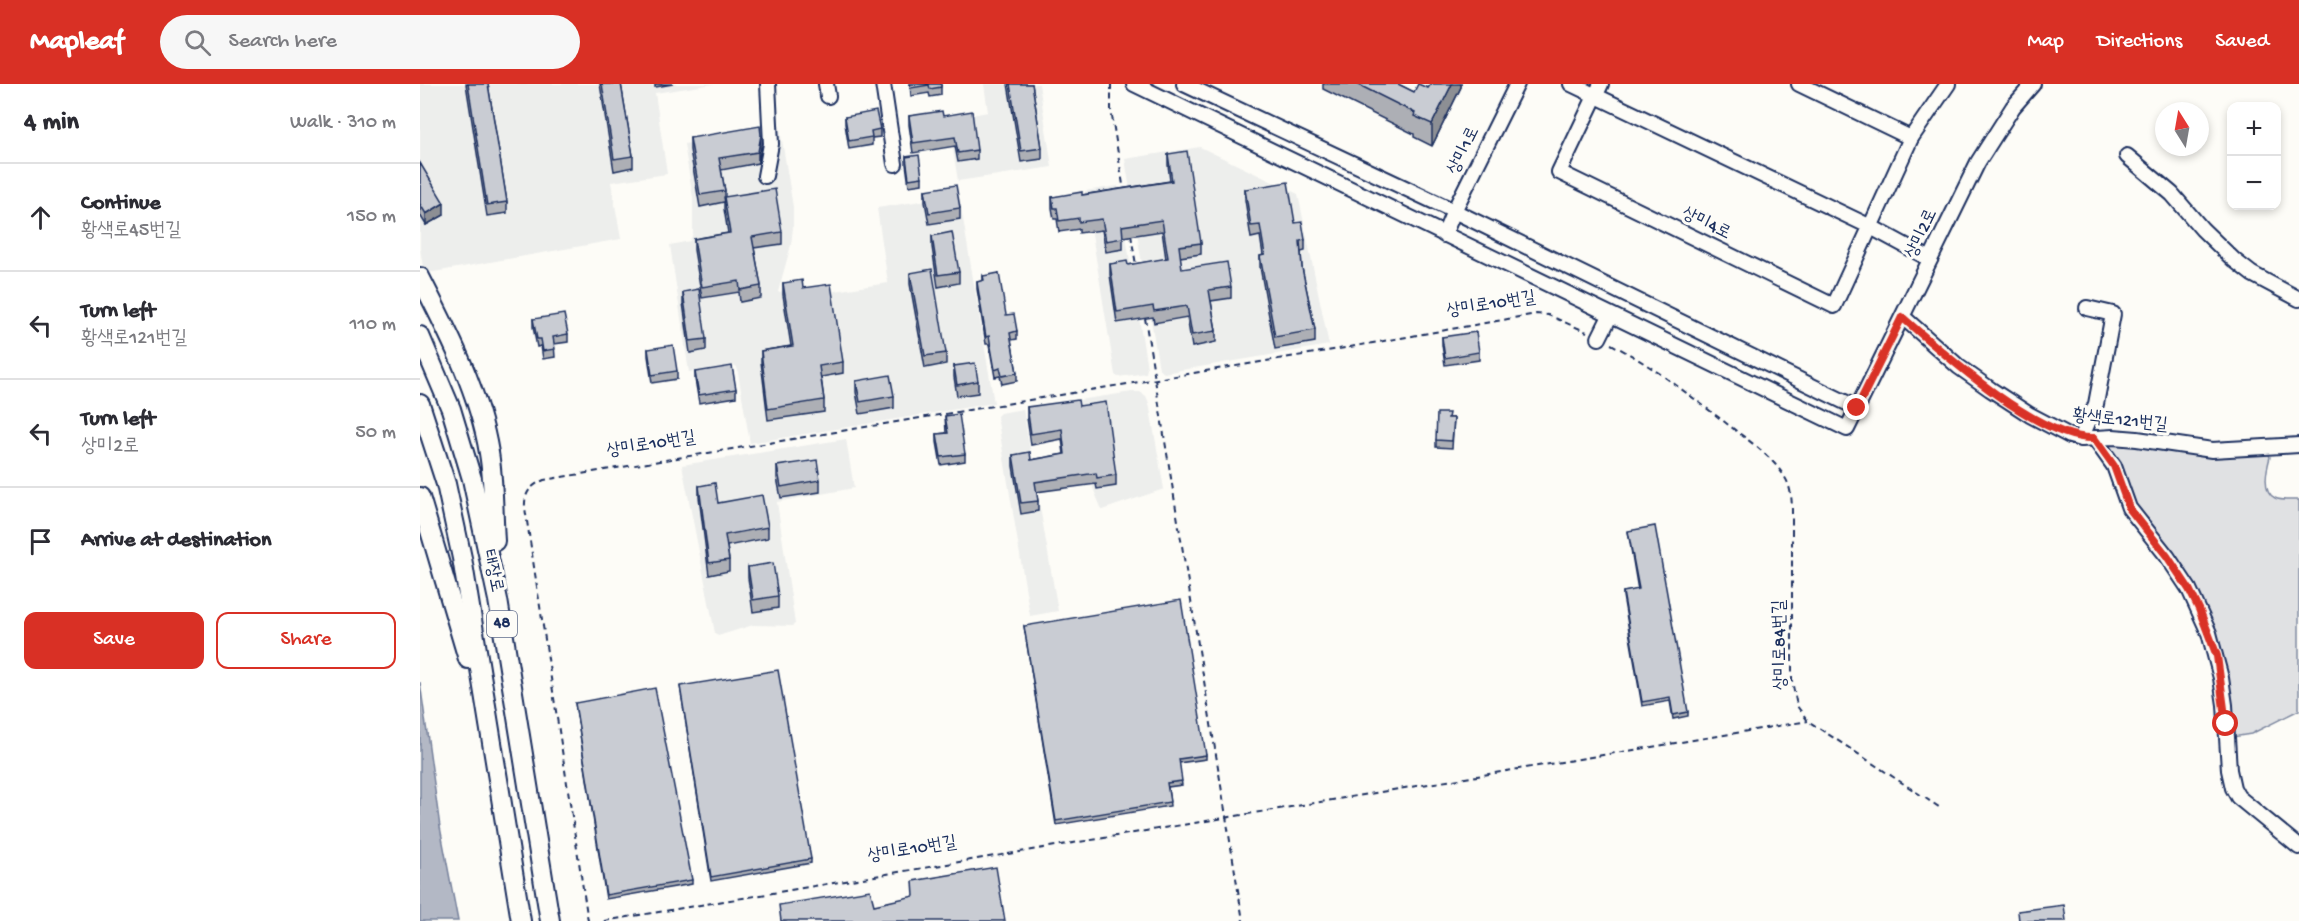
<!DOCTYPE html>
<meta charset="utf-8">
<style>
:root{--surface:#fff;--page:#f7f7f7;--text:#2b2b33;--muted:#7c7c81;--line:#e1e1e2;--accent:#d93025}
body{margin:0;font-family:"Gochi Hand","Poor Story",sans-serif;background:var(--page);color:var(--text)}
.controls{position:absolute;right:18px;top:18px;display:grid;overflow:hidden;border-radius:12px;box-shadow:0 3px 9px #0003}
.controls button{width:54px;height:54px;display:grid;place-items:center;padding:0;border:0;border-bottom:2px solid var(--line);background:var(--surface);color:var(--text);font:30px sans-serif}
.compass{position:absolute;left:1735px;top:18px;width:54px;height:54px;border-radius:50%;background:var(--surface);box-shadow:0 3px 9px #0003;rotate:349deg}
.stop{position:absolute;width:18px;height:18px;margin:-14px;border:4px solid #d93025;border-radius:50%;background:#fff}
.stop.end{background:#d93025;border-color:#fff;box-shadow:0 2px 6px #0008}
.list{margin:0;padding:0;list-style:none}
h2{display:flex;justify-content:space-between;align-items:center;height:78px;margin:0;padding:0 24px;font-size:26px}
h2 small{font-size:20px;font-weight:400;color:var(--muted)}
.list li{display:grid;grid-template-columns:39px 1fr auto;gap:18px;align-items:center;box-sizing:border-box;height:108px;padding:0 24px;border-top:2px solid var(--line)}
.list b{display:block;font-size:22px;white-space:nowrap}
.list p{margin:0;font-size:20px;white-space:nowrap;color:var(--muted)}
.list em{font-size:20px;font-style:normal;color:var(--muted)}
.actions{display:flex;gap:12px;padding:18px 24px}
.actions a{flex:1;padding:14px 0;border:2px solid var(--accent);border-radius:12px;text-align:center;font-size:21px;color:var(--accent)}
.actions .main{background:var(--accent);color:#fff}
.icon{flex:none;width:33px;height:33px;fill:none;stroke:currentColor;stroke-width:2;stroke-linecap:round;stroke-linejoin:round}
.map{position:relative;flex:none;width:1879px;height:837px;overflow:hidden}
header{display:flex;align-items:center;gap:36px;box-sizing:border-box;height:84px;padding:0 30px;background:var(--accent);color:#fff}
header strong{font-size:28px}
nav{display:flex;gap:33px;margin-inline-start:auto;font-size:21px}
.search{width:420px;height:54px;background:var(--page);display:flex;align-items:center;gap:15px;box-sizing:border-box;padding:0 21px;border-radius:33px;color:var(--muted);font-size:22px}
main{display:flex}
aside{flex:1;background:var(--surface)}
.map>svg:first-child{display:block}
.built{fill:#edeeec}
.green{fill:#e0e1e3;stroke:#7e88a0;stroke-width:1.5}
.water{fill:#b3b8c5;stroke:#76819c;stroke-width:1.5}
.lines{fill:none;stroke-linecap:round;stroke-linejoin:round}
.minor-casing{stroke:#1b2f5e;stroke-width:18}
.major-casing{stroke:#1b2f5e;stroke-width:22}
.path{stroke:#1b2f5e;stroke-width:2;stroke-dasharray:6 4.5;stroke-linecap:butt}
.minor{stroke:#fdfcf7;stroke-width:14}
.major{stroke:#fdfcf7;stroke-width:18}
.wall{fill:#adafb5;stroke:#1b2f5e;stroke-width:1.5}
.shaded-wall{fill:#8d8f94;stroke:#1b2f5e;stroke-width:1.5}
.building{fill:#c9ccd3;stroke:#1b2f5e;stroke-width:1.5}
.route{stroke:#d93025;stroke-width:8}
.labels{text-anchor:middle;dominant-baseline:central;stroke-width:6;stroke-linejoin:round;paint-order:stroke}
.shield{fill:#fdfcf7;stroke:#5f6c8c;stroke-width:1.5}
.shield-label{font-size:16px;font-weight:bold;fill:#1b2f5e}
.street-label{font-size:18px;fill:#1b2f5e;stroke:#fdfcf7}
</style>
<header>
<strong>Mapleaf</strong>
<div class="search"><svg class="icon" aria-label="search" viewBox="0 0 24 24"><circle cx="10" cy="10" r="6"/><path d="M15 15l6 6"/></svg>Search here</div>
<nav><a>Map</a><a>Directions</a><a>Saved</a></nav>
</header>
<main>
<aside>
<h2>4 min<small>Walk · 310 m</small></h2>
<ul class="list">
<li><svg class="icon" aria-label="ahead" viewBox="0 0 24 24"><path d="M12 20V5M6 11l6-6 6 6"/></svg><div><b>Continue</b><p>황색로45번길</p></div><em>150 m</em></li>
<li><svg class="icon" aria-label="left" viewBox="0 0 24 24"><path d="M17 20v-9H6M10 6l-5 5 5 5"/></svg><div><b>Turn left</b><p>황색로121번길</p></div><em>110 m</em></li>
<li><svg class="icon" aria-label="left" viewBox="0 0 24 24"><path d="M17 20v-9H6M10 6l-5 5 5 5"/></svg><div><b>Turn left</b><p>상미2로</p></div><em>50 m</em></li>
<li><svg class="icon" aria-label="arrive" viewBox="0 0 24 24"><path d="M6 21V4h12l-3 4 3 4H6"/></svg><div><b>Arrive at destination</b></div></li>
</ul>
<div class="actions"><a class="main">Save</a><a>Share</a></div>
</aside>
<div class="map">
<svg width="1879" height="837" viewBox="0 0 1879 837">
<rect width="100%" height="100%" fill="#fdfcf7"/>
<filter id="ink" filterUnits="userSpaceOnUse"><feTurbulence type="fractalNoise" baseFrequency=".0167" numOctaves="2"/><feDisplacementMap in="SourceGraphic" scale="12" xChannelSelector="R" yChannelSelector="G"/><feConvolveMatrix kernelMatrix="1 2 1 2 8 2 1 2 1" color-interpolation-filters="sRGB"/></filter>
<g filter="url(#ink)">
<g class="built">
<polygon points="0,0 294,0 235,9 247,90 191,98 201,155 14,188 7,188 3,184 0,164"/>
<polygon points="564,0 619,0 632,83 538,97 528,35 568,28"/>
<polygon points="360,44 373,123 373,143 371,161 358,208 387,204 388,211 468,199 457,124 539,111 574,319 330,359 317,283 313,281 269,288 250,161 270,157 273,149 273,114 264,60"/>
<polygon points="780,63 878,110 909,261 744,289 739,285 705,75"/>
<polygon points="698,102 727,284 726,289 698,293 695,291 665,107"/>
<polygon points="712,308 720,308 726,312 729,319 744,405 682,426 673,404 659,316"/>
<polygon points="603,325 638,527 610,532 577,332 580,329"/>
<polygon points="426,355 434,404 357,418 375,540 372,542 333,541 298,552 295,549 262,381"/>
</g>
<path class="green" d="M1688,360L1848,369L1850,373C1847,384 1841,407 1855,414C1861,417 1872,416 1879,416V626L1831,650L1813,653L1802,574L1724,433L1712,415L1697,375Z"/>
<polygon class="water" points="0,598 20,743 38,837 0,837"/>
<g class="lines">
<defs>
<g id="minor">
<polyline points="406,0 408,12"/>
<polyline points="463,0 475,80"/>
<polyline points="714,0 1427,345 1558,78 1593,23 1613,0"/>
<polyline points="764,0 1034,127 1437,324"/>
<polyline points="1151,0 1451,143 1510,175"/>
<polyline points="1181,0 1139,88 1414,222 1491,54 1528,0"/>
<polyline points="1379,0 1491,54"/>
<polyline points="1707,72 1752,110 1782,145 1814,176 1832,190 1879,215"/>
<polyline points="345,92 351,60 348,0"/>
<polyline points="1024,151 1034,127 1097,0"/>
<polyline points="1483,233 1539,283 1570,305 1610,331 1650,352 1661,355 1693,353 1717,355 1792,366 1879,361"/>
<polyline points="1179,254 1190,232"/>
<polyline points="1674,354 1694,382 1709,424 1747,472 1769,505 1789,549 1801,594 1805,621 1809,686 1813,704 1818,713 1879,763"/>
<polyline points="1661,355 1676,320 1693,230 1667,224"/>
</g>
<g id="major">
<path d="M0,193C28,248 59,307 69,369C74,398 73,428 75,457"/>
<polyline points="0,252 31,325 52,395 78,516 130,837"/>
<polyline points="0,320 26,400 42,474 101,837"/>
<polyline points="0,413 48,575"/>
</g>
</defs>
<use href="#minor" class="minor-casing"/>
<use href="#major" class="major-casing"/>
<g class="path">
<polyline points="691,0 691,26 704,107"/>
<polyline points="711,151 716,181"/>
<polyline points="725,234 823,837"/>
<path d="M1191,260C1232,281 1269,311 1306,339C1326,355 1350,370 1364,392C1371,402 1372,416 1372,428V597L1377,622L1388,637L1522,725"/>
<path d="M168,837L105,424C104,409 110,402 124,396L913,266L1116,230L1128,231L1167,248"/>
<polyline points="184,837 1388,637"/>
</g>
<use href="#minor" class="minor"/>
<use href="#major" class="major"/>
</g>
<g class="wall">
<polygon points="46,0 68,0 87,118 87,129 67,132"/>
<polygon points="180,0 201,0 213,72 213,83 194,87"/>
<polygon points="235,0 253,0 235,3"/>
<polygon points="490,0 521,0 521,11 510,13 509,9 491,12"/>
<polygon points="588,0 612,0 622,64 622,75 601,78"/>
<polygon points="903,0 978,0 994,8 1008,4 1041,0 1041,3 1012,62 994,53 994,50 903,5"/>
<polygon points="489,32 523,32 557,66 557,75 538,78 535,62 493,69 489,41"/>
<polygon points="425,33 460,45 460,53 452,54 452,61 429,65 425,40"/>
<polygon points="270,54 341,63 338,79 301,86 305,107 305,113 362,148 362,160 334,164 341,202 341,214 320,218 319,208 282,214 274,166 274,155 308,149 304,125 304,118 280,123 270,66"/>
<polygon points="748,70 781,159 781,170 760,173 762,185 811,203 811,214 791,217 796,247 796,258 772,263 767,233 734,239 733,233 697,239 690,191 690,180 708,181 746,175 742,147 703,153 703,165 686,168 682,146 659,149 659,145 639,148 637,135 634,135 632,124 632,113 662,111 750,97 748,81"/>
<polygon points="486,73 502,93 502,100 489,102 486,80"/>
<polygon points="0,79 24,131 6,141 0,131"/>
<polygon points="825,105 875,139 885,156 885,167 881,168 882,184 895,246 895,258 855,265 840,183 840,172 843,171 840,152 831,154 825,116"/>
<polygon points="505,106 540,124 540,135 509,140 505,118"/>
<polygon points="512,152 539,188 539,199 518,203 512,163"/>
<polygon points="490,189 526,269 526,280 505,284 490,200"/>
<polygon points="563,192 586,231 597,247 597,255 591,256 597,289 597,297 582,300 580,292 575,293 569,260 566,260 557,205 557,198 563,197"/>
<polygon points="363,199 383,204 423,278 423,289 401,293 404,316 404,328 348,336 341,278 341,267 371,262 363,211"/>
<polygon points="263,208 286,255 286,266 270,269 263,219"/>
<polygon points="113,235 148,250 148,258 134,260 135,273 123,275 121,262 117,263 113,243"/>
<polygon points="1022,253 1059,268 1059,276 1025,281 1022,261"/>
<polygon points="228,265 257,287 257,295 232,299 228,272"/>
<polygon points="534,282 558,297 558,309 537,312 534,293"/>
<polygon points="275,288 316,305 316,313 279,319 275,295"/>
<polygon points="436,297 474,312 474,324 440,330 436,308"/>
<polygon points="659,322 696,391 696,402 677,405 676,400 616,408 618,417 618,427 601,430 593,382 593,371 611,376 644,370 642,355 611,361 607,334 607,323"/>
<polygon points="525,332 545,370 545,377 521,381 517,358 517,350 526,349"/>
<polygon points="1028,334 1034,334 1032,364 1016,363 1016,356"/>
<polygon points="357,382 400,396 400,408 361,414 357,394"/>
<polygon points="279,402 298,419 348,443 348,454 307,462 309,476 309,487 289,491 279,413"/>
<polygon points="1208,447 1268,628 1268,632 1253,635 1250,617 1222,622 1203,512 1203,508 1218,506"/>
<polygon points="328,483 358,512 358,524 333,528 328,494"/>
<polygon points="604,542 786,671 786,675 759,679 762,701 748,703 750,722 636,741"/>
<polygon points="260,602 391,775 391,779 291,797"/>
<polygon points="155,619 272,796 272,800 186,815"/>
</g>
<g class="shaded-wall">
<polygon points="1032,0 1041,0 1041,3 1012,62 1012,40"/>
<polygon points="341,51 341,63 338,79 338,68"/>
<polygon points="24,119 24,131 6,141 6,130"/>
</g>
<g class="building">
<polygon points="48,0 68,0 87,118 67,121"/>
<polygon points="182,0 201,0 213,72 194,75"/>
<polygon points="490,0 521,0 521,3 510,5 509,1 491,4"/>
<polygon points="590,0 612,0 622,64 601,67"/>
<polygon points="937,0 978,0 994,8 998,0 1008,4 1011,0 1032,0 1012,40 994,32 995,29"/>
<polygon points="456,27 460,45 451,47 452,53 429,57 425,33"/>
<polygon points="522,27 523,32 552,27 557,66 538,69 535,53 493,59 489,32"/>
<polygon points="340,42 341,51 338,68 299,74 305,107 280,111 270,54"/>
<polygon points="767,67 781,159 759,162 762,185 807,178 811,203 789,206 796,247 772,251 767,222 734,227 733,222 697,228 690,180 707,177 708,181 748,174 742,136 702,142 703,154 686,157 682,135 659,138 659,134 639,137 637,124 634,124 632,113 662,108 662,111 752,97 748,70"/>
<polygon points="499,71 502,93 489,95 486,73"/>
<polygon points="0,79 24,119 6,130 0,120"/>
<polygon points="868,98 875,139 882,138 885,156 880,157 882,184 895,246 855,253 840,172 845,171 840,141 831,142 825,105"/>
<polygon points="536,101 540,124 509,129 505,106"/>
<polygon points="355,105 362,148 332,153 341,202 320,206 319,197 282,203 274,155 310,149 304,113"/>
<polygon points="532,148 539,188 518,191 512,152"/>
<polygon points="512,185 526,269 505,272 490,189"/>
<polygon points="579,189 586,231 594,230 597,247 590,249 597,289 582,292 580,284 575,286 569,252 566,253 557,198 564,196 563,192"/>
<polygon points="382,196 383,204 411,200 423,278 399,282 404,316 348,325 341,267 373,262 363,199"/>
<polygon points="279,205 286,255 270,257 263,208"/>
<polygon points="144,230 148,250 133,253 135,265 123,267 121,255 117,255 113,235"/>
<polygon points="1056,248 1059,268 1025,274 1022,253"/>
<polygon points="253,261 257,287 232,291 228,265"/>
<polygon points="555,279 558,297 537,301 534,282"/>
<polygon points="312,282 316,305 279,311 275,288"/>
<polygon points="470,291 474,312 440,318 436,297"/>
<polygon points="658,316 659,322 686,318 696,391 677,394 676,389 615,398 618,417 601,419 593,371 610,368 611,376 645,370 642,345 611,350 607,323"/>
<polygon points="1017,329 1029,329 1028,334 1034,334 1032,357 1016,356"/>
<polygon points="539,330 545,370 521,373 517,350 528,349 525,332"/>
<polygon points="397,376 400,396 361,403 357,382"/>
<polygon points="295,399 298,419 342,411 348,443 305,451 309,476 289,479 279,402"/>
<polygon points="1235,442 1268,628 1253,631 1250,613 1222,618 1203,508 1219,505 1208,447"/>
<polygon points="353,479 358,512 333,516 328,483"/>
<polygon points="761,516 786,671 759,675 762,697 747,699 750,718 636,737 604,542"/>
<polygon points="358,586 391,775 291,793 260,602"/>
<polygon points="235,604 272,796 186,811 155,619"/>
<polygon points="576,783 585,837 361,837 359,821 450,806 454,821 494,812 493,797"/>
<polygon points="1644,821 1646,837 1599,837 1598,827"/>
</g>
</g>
<g class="lines" filter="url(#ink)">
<path class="route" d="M1437,324L1482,233C1524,270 1619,356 1674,354L1694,382L1709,424L1747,472L1769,505L1779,525L1797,572L1806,640"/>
</g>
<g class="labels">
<rect class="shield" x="67" y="527" width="30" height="26" rx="4.5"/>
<g class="shield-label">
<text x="82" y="540">48</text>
</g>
<g class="street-label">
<text transform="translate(1044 67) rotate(-64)">상미1로</text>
<text transform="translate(1286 140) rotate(26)">상미4로</text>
<text transform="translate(1502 150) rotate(-65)">상미2로</text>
<text transform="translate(1071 221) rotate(-9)">상미로10번길</text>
<text transform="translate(1700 337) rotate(6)">황색로121번길</text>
<text transform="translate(231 361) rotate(-9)">상미로10번길</text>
<text transform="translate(72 487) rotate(78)">태장로</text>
<text transform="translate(1361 561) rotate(-91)">상미로84번길</text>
<text transform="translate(492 766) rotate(-9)">상미로10번길</text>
</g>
</g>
</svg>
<div class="controls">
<button>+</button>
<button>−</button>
</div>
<svg class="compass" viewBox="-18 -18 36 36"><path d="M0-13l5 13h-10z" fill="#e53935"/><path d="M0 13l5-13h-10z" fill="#7c7c81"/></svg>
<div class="stop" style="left:1806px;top:640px"></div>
<div class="stop end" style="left:1437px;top:324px"></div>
</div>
</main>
